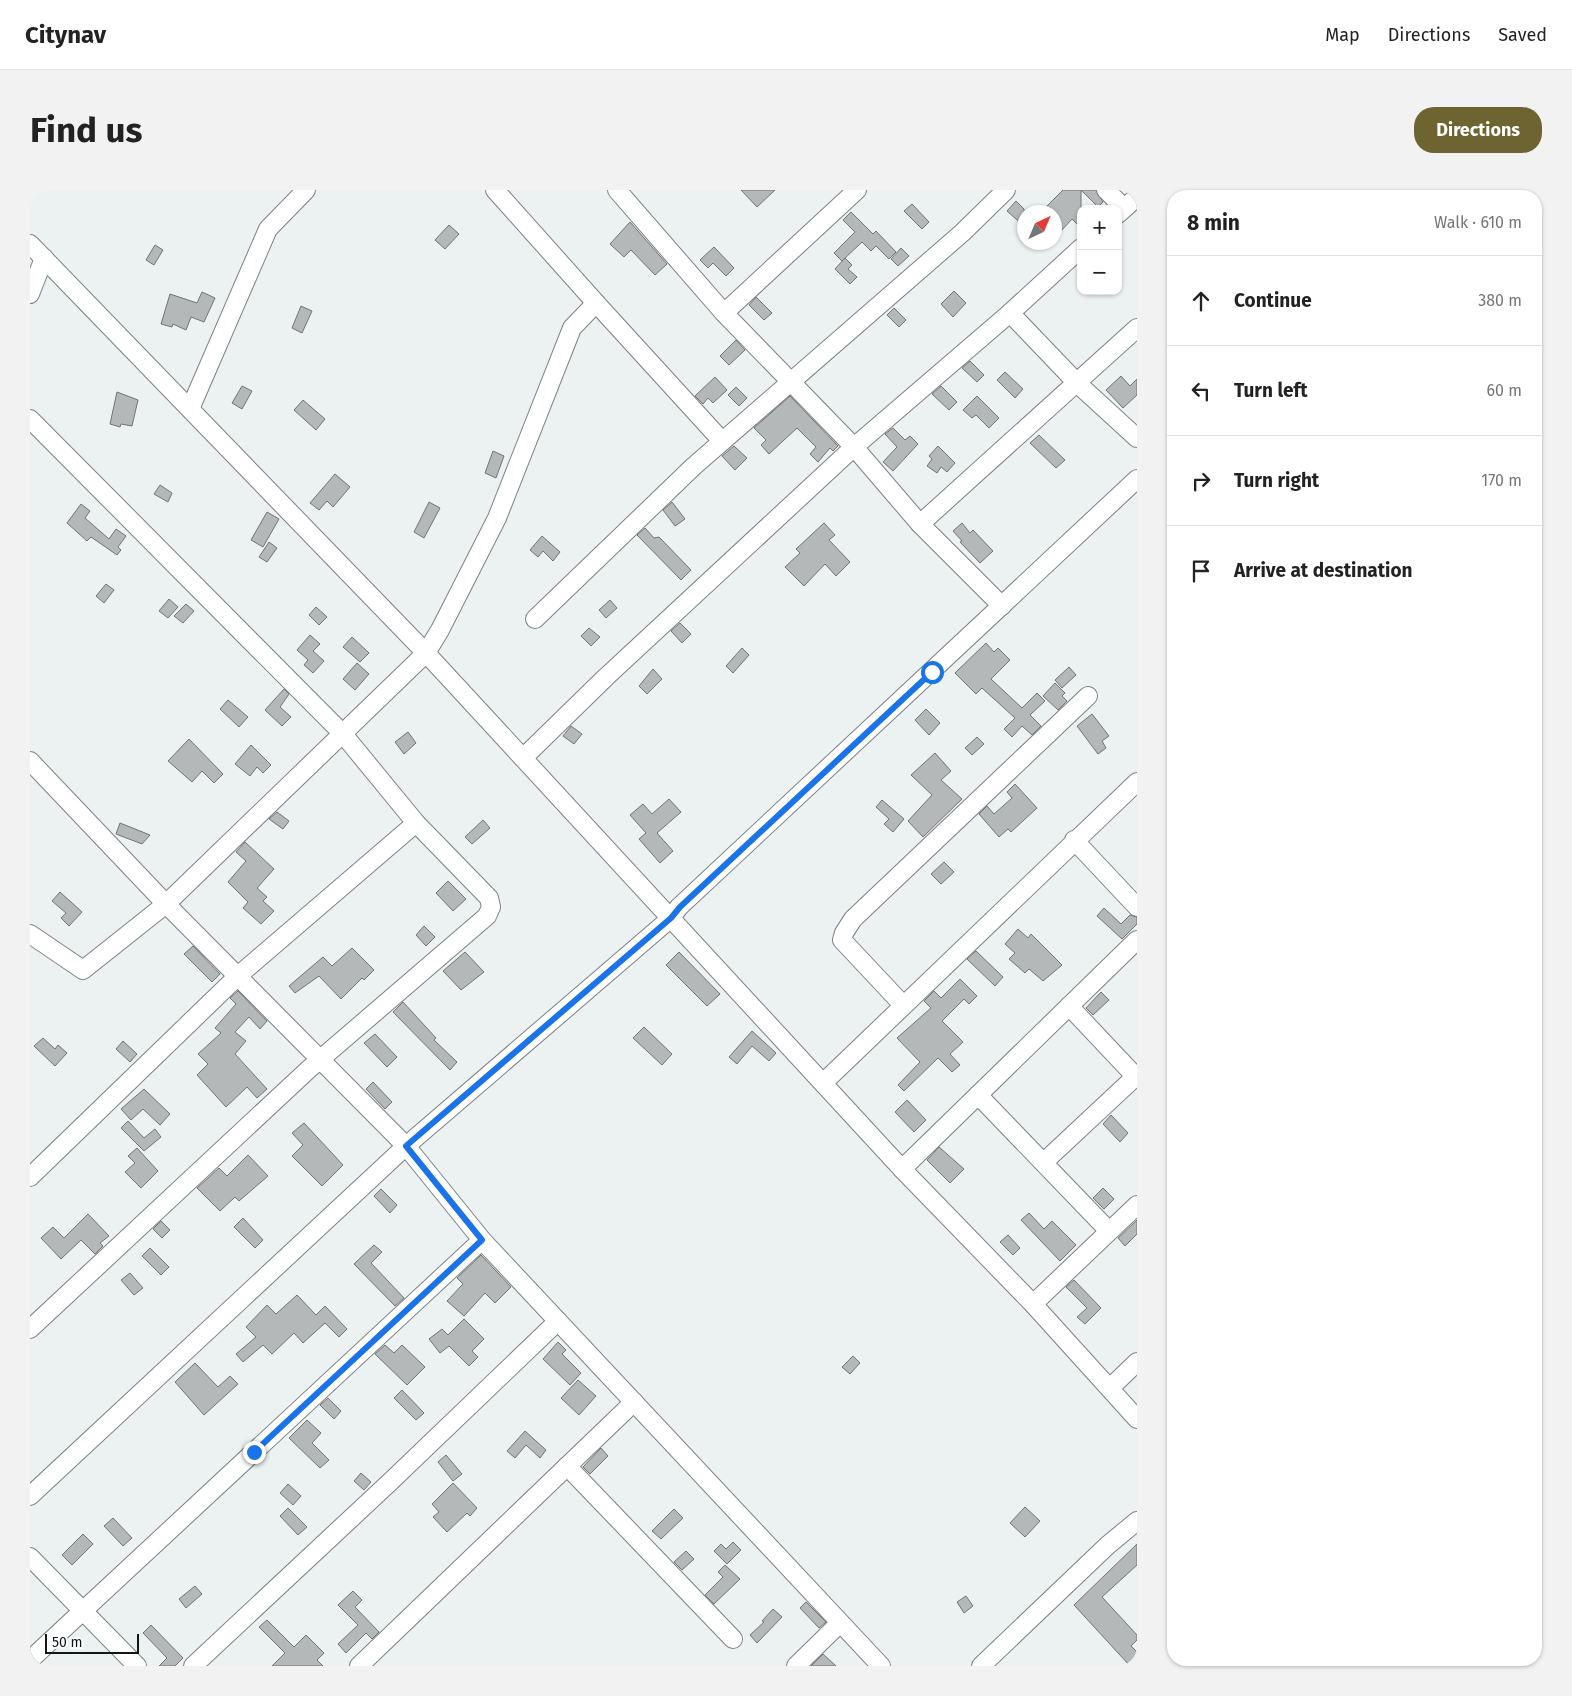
<!DOCTYPE html>
<meta charset="utf-8">
<style>
:root{--surface:#fff;--page:#f2f2f2;--text:#222;--muted:#767676;--line:#e0e0e0;--accent:#6d6431}
body{margin:0;font-family:"Fira Sans",sans-serif;background:var(--page);color:var(--text)}
.controls{position:absolute;right:15px;top:15px;display:grid;overflow:hidden;border-radius:10px;box-shadow:0 1px 4px #0004}
.controls button{width:45px;height:45px;display:grid;place-items:center;padding:0;border:0;border-bottom:1px solid var(--line);background:var(--surface);color:var(--text);font:25px sans-serif}
.compass{position:absolute;left:987px;top:15px;width:45px;height:45px;border-radius:50%;background:var(--surface);box-shadow:0 1px 4px #0004;rotate:44deg}
.scale{position:absolute;left:15px;bottom:12px;width:94px;box-sizing:border-box;padding-left:5px;border:2px solid #141515;border-top:0;font-size:14px;line-height:18px;white-space:nowrap;color:#141515;-webkit-text-stroke:4px #fafeff;paint-order:stroke}
.stop{position:absolute;width:15px;height:15px;margin:-11px;border:4px solid #1a73e8;border-radius:50%;background:#fff}
.stop.end{background:#1a73e8;border-color:#fff;box-shadow:0 1px 5px #0008}
.list{margin:0;padding:0;list-style:none}
h2{display:flex;justify-content:space-between;align-items:center;height:65px;margin:0;padding:0 20px;font-size:21px}
h2 small{font-size:16px;font-weight:400;color:var(--muted)}
.list li{display:grid;grid-template-columns:32px 1fr auto;gap:15px;align-items:center;box-sizing:border-box;height:90px;padding:0 20px;border-top:1px solid var(--line)}
.list b{display:block;font-size:19px;white-space:nowrap}
.list em{font-size:16px;font-style:normal;color:var(--muted)}
.icon{flex:none;width:28px;height:28px;fill:none;stroke:currentColor;stroke-width:2;stroke-linecap:round;stroke-linejoin:round}
.map{position:relative;flex:none;width:1107px;height:1476px;overflow:hidden;border-radius:20px}
header{display:flex;align-items:center;gap:30px;box-sizing:border-box;height:70px;padding:0 25px;background:var(--surface);border-bottom:1px solid var(--line)}
header strong{font-size:24px}
nav{display:flex;gap:28px;margin-inline-start:auto;font-size:18px}
.intro{display:flex;align-items:center;justify-content:space-between;box-sizing:border-box;height:120px;padding:0 30px}
h1{margin:0;font-size:35px}
.button{padding:12px 22px;border-radius:20px;background:var(--accent);color:#fff;font-size:18px;font-weight:700}
main{display:flex;gap:30px;padding:0 30px}
aside{flex:1;background:var(--surface);border-radius:20px;box-shadow:0 1px 4px #0004}
.map>svg:first-child{display:block}
.building{fill:#b4b8b8;stroke:#717474}
.lines{fill:none;stroke-linecap:round;stroke-linejoin:round}
.minor-casing{stroke:#7d8081;stroke-width:20}
.minor{stroke:#fff;stroke-width:18}
.route{stroke:#1a73e8;stroke-width:6}
</style>
<header>
<strong>Citynav</strong>
<nav><a>Map</a><a>Directions</a><a>Saved</a></nav>
</header>
<div class="intro"><h1>Find us</h1><a class="button">Directions</a></div>
<main>
<div class="map">
<svg width="1107" height="1476" viewBox="0 0 1107 1476">
<rect width="100%" height="100%" fill="#ecf1f1"/>
<g class="building">
<polygon points="711,0 745,0 727,17"/>
<polygon points="1033,0 1051,0 1051,38 1042,29 1031,41 1024,35 1024,22 1011,22"/>
<polygon points="1051,0 1066,0 1073,12 1068,17"/>
<polygon points="986,11 994,19 994,36 977,21"/>
<polygon points="882,14 899,32 892,39 874,21"/>
<polygon points="821,22 843,44 846,41 866,62 859,69 846,56 841,61 832,52 812,71 804,63 825,42 813,30"/>
<polygon points="600,32 637,74 625,85 601,60 594,67 580,54"/>
<polygon points="419,35 429,44 415,59 405,50"/>
<polygon points="125,55 133,60 124,75 116,70"/>
<polygon points="684,57 704,78 696,86 683,73 678,78 670,70"/>
<polygon points="871,58 879,66 868,76 861,69"/>
<polygon points="815,68 822,75 818,79 827,87 820,94 805,79"/>
<polygon points="924,101 936,113 923,127 911,114"/>
<polygon points="172,102 185,108 174,132 161,127 156,140 143,134 142,137 131,134 140,104 167,113"/>
<polygon points="726,107 742,123 734,130 719,115"/>
<polygon points="271,116 282,121 272,143 262,138"/>
<polygon points="864,118 876,130 869,137 857,125"/>
<polygon points="706,150 715,160 699,175 690,166"/>
<polygon points="940,171 954,185 947,192 932,178"/>
<polygon points="975,182 993,199 985,208 967,190"/>
<polygon points="1091,186 1100,196 1107,189 1107,205 1093,218 1076,200"/>
<polygon points="685,187 697,200 683,213 678,208 673,214 665,206"/>
<polygon points="212,196 222,201 212,219 202,213"/>
<polygon points="911,196 927,212 919,220 902,204"/>
<polygon points="706,197 717,208 709,216 698,205"/>
<polygon points="87,202 108,210 102,236 91,234 90,237 80,234"/>
<polygon points="760,206 808,256 803,261 800,258 788,272 780,264 786,257 767,238 739,264 731,255 736,250 724,238"/>
<polygon points="947,206 969,228 959,238 946,225 942,228 933,220"/>
<polygon points="273,210 295,229 286,240 264,220"/>
<polygon points="863,238 875,250 880,246 888,254 863,281 853,272 867,257 855,244"/>
<polygon points="1009,245 1035,270 1026,278 1000,253"/>
<polygon points="704,256 717,268 705,280 692,266"/>
<polygon points="908,256 925,273 917,282 911,277 907,283 897,276 902,269 899,266"/>
<polygon points="463,261 474,266 466,288 455,283"/>
<polygon points="305,284 320,297 303,317 297,311 289,320 280,313"/>
<polygon points="130,295 142,303 138,312 124,304"/>
<polygon points="399,312 410,318 394,348 384,342"/>
<polygon points="642,312 655,329 645,336 633,320"/>
<polygon points="51,314 60,321 55,328 79,349 86,339 96,346 88,357 91,360 87,365 61,347 57,351 37,333"/>
<polygon points="237,322 249,329 233,357 221,350"/>
<polygon points="794,333 805,345 799,350 820,372 806,386 795,374 774,396 755,377 770,363 766,359"/>
<polygon points="932,333 940,343 943,340 963,361 950,373 930,352 932,351 923,341"/>
<polygon points="615,338 624,348 629,347 661,380 651,390 607,345"/>
<polygon points="512,346 530,362 523,371 513,361 508,367 500,360"/>
<polygon points="239,352 247,358 237,372 229,367"/>
<polygon points="76,394 84,400 74,413 66,406"/>
<polygon points="139,409 148,417 138,428 129,421"/>
<polygon points="580,410 587,418 576,428 569,420"/>
<polygon points="156,414 164,421 153,433 144,426"/>
<polygon points="286,417 297,427 289,435 279,425"/>
<polygon points="650,433 661,444 652,453 641,441"/>
<polygon points="559,438 570,447 561,456 551,446"/>
<polygon points="280,445 290,454 283,461 294,471 283,483 274,475 278,470 267,460"/>
<polygon points="322,447 339,463 330,472 313,457"/>
<polygon points="956,453 964,462 968,458 980,470 961,489 992,518 1007,503 1015,511 1000,525 1011,536 1002,545 992,536 982,547 974,539 985,528 952,498 946,504 925,483"/>
<polygon points="712,458 719,465 703,483 696,476"/>
<polygon points="327,473 339,484 325,500 313,489"/>
<polygon points="1039,477 1046,485 1032,498 1025,490"/>
<polygon points="623,479 632,489 617,504 609,496"/>
<polygon points="1025,493 1035,503 1032,506 1037,511 1028,520 1013,506"/>
<polygon points="254,499 259,504 250,517 261,527 252,536 235,520"/>
<polygon points="198,510 218,527 209,537 190,519"/>
<polygon points="896,519 910,533 899,545 885,530"/>
<polygon points="1062,524 1079,546 1072,551 1076,558 1068,564 1047,536"/>
<polygon points="541,536 552,544 544,554 533,546"/>
<polygon points="378,542 386,553 374,564 365,552"/>
<polygon points="947,547 954,554 942,565 935,558"/>
<polygon points="159,549 193,584 184,593 172,581 162,592 138,571"/>
<polygon points="221,555 241,575 233,583 227,577 220,586 205,574"/>
<polygon points="905,563 921,581 911,590 932,609 893,647 878,631 902,605 881,585"/>
<polygon points="985,594 1007,618 981,642 978,639 969,647 949,624 957,616 964,624 982,608 977,602"/>
<polygon points="639,609 651,622 627,643 643,661 630,673 609,649 616,643 600,625 613,614 622,624"/>
<polygon points="852,610 874,629 863,642 854,634 859,629 846,617"/>
<polygon points="247,622 259,631 253,639 239,629"/>
<polygon points="453,630 460,638 442,654 435,647"/>
<polygon points="90,633 120,645 112,654 86,644"/>
<polygon points="215,652 244,679 227,698 237,707 233,711 244,721 231,734 213,718 218,712 198,692 216,671 206,662"/>
<polygon points="914,672 924,682 911,694 901,684"/>
<polygon points="418,691 436,709 423,721 406,703"/>
<polygon points="30,702 52,722 39,736 31,728 36,723 22,711"/>
<polygon points="1074,718 1091,734 1100,725 1107,727 1107,734 1092,749 1067,726"/>
<polygon points="394,736 405,747 396,756 386,745"/>
<polygon points="988,739 998,748 1001,744 1032,775 1013,791 999,779 995,783 979,769 985,763 975,754"/>
<polygon points="163,756 190,784 182,792 154,764"/>
<polygon points="322,758 344,780 334,790 332,788 311,809 289,786 265,803 259,796 293,767 302,776"/>
<polygon points="946,761 973,787 965,796 937,769"/>
<polygon points="435,762 454,782 431,800 413,781"/>
<polygon points="649,762 690,804 677,816 636,775"/>
<polygon points="930,789 947,806 939,814 934,809 912,831 933,852 920,864 930,875 922,882 908,868 874,901 868,895 890,872 867,848 901,818 894,811 904,801 911,808"/>
<polygon points="208,801 237,831 230,839 219,827 205,842 216,851 205,864 237,899 227,908 217,897 196,917 167,885 178,874 168,864 191,843 185,838 206,814 200,808"/>
<polygon points="1071,802 1079,810 1063,825 1056,818"/>
<polygon points="373,812 406,848 404,850 427,872 420,880 363,822"/>
<polygon points="614,837 642,864 632,875 603,848"/>
<polygon points="722,841 746,863 739,871 722,856 707,874 699,867"/>
<polygon points="345,844 367,867 357,877 334,853"/>
<polygon points="13,848 25,859 28,855 37,863 25,876 4,856"/>
<polygon points="93,851 107,864 100,872 86,859"/>
<polygon points="343,892 362,912 355,919 336,899"/>
<polygon points="114,899 140,924 130,935 113,919 101,930 91,919"/>
<polygon points="877,910 896,930 884,942 865,922"/>
<polygon points="1081,925 1098,943 1090,952 1073,934"/>
<polygon points="98,931 114,948 125,939 131,947 114,961 91,938"/>
<polygon points="274,933 313,975 292,996 262,966 273,955 262,943"/>
<polygon points="909,957 934,979 920,993 897,970"/>
<polygon points="107,958 128,981 111,998 95,982 105,973 98,966"/>
<polygon points="218,965 238,986 209,1011 205,1007 190,1021 167,998 189,978 197,986"/>
<polygon points="1073,998 1084,1009 1074,1019 1063,1008"/>
<polygon points="351,999 367,1015 360,1023 344,1006"/>
<polygon points="999,1023 1014,1039 1022,1031 1046,1055 1030,1071 991,1030"/>
<polygon points="58,1024 79,1046 70,1053 73,1056 65,1064 51,1050 31,1069 11,1048 23,1037 34,1048"/>
<polygon points="213,1028 233,1050 225,1058 204,1037"/>
<polygon points="1107,1030 1107,1044 1095,1056 1088,1048"/>
<polygon points="131,1031 140,1040 132,1048 123,1039"/>
<polygon points="978,1045 990,1058 983,1065 970,1052"/>
<polygon points="344,1055 352,1062 341,1073 374,1108 365,1116 324,1074"/>
<polygon points="120,1058 139,1077 131,1085 112,1066"/>
<polygon points="451,1065 481,1097 465,1113 455,1103 434,1126 417,1111 433,1094 427,1088"/>
<polygon points="100,1083 113,1098 104,1105 91,1090"/>
<polygon points="1044,1090 1071,1118 1055,1134 1047,1127 1057,1118 1036,1097"/>
<polygon points="267,1105 286,1125 295,1116 317,1139 309,1147 295,1133 273,1153 264,1143 242,1164 233,1155 213,1172 206,1164 226,1147 216,1137 237,1115 246,1124"/>
<polygon points="434,1129 454,1149 442,1161 448,1167 439,1176 419,1156 410,1163 399,1149 412,1139 418,1145"/>
<polygon points="528,1152 536,1160 532,1164 551,1183 540,1195 513,1169"/>
<polygon points="355,1155 364,1163 372,1155 395,1177 377,1195 345,1164"/>
<polygon points="823,1166 830,1173 820,1184 812,1177"/>
<polygon points="165,1173 188,1197 200,1186 208,1194 174,1225 145,1192"/>
<polygon points="548,1190 566,1206 549,1225 531,1208"/>
<polygon points="372,1200 394,1223 386,1230 364,1208"/>
<polygon points="298,1208 311,1221 304,1229 290,1215"/>
<polygon points="277,1230 291,1243 282,1253 299,1270 290,1278 259,1248"/>
<polygon points="495,1241 516,1260 510,1268 496,1255 485,1268 477,1261"/>
<polygon points="571,1258 578,1266 560,1284 553,1277"/>
<polygon points="416,1265 432,1284 423,1291 408,1272"/>
<polygon points="331,1283 341,1292 334,1300 324,1291"/>
<polygon points="423,1293 447,1318 440,1326 437,1323 417,1342 403,1327 409,1322 402,1314"/>
<polygon points="258,1294 271,1306 263,1315 250,1303"/>
<polygon points="995,1317 1010,1331 995,1347 980,1333"/>
<polygon points="258,1318 277,1337 268,1345 250,1326"/>
<polygon points="644,1319 653,1328 631,1349 622,1341"/>
<polygon points="83,1328 102,1348 93,1356 74,1336"/>
<polygon points="53,1344 63,1354 42,1375 32,1365"/>
<polygon points="703,1352 711,1360 697,1374 684,1361 691,1354 696,1359"/>
<polygon points="1107,1354 1107,1375 1072,1407 1107,1445 1107,1450 1101,1456 1107,1462 1107,1476 1100,1476 1044,1415"/>
<polygon points="656,1361 664,1369 652,1380 644,1372"/>
<polygon points="695,1375 710,1389 684,1414 675,1405 693,1387 688,1382"/>
<polygon points="165,1396 172,1404 156,1418 149,1409"/>
<polygon points="323,1401 332,1410 325,1417 349,1442 342,1449 336,1443 316,1463 308,1454 328,1435 308,1415"/>
<polygon points="936,1406 943,1416 934,1423 927,1412"/>
<polygon points="776,1412 796,1432 789,1438 770,1418"/>
<polygon points="743,1419 752,1427 727,1453 720,1445 734,1432 732,1431"/>
<polygon points="237,1430 264,1457 276,1445 294,1463 287,1470 293,1476 242,1476 255,1463 229,1437"/>
<polygon points="121,1435 153,1468 145,1476 129,1476 137,1468 113,1443"/>
<polygon points="793,1464 806,1476 781,1476"/>
</g>
<g class="lines">
<defs>
<g id="minor">
<polyline points="465,0 566,113"/>
<polyline points="587,0 694,123 824,257 890,334 972,416"/>
<polyline points="1076,0 1094,18"/>
<polyline points="1088,24 1107,7"/>
<polyline points="0,54 396,463 872,979 1003,1114 1107,1229"/>
<polyline points="0,104 14,68"/>
<polyline points="694,123 827,0"/>
<polyline points="980,123 1048,194 1107,248"/>
<polyline points="160,219 238,39 276,0"/>
<polyline points="0,229 313,544 386,633 459,708 461,717 457,726 279,879 0,1139"/>
<polyline points="890,334 1107,138"/>
<polyline points="505,429 664,276 932,43 976,0"/>
<polyline points="493,568 576,487 824,257 980,123 1051,58"/>
<polyline points="0,571 136,714 396,463 410,440 467,328 542,138 566,113 692,251"/>
<polyline points="1044,650 1107,717"/>
<polyline points="0,744 53,780 136,714 376,956 452,1050 851,1476"/>
<polyline points="873,815 812,750 814,743 823,729 1058,506"/>
<polyline points="1039,816 1107,888"/>
<polyline points="793,893 1107,592"/>
<polyline points="948,905 1079,1041"/>
<polyline points="1014,972 1106,886"/>
<polyline points="872,979 1107,750"/>
<polyline points="0,987 209,785 386,633"/>
<polyline points="1003,1114 1107,1015"/>
<polyline points="1080,1198 1107,1172"/>
<polyline points="537,1276 703,1449"/>
<polyline points="0,1306 376,956 641,728 649,717 1107,289"/>
<polyline points="0,1367 107,1476"/>
<polyline points="0,1470 452,1050"/>
<polyline points="163,1476 360,1292 528,1131"/>
<polyline points="329,1476 604,1212"/>
<polyline points="766,1476 810,1433"/>
<polyline points="951,1476 1078,1355 1107,1331"/>
</g>
</defs>
<use href="#minor" class="minor-casing"/>
<use href="#minor" class="minor"/>
</g>
<g class="lines">
<polyline class="route" points="224,1262 452,1050 376,956 641,728 650,717 902,482"/>
</g>
</svg>
<div class="controls">
<button>+</button>
<button>−</button>
</div>
<svg class="compass" viewBox="-18 -18 36 36"><path d="M0-13l5 13h-10z" fill="#e53935"/><path d="M0 13l5-13h-10z" fill="#767676"/></svg>
<div class="scale">50 m</div>
<div class="stop" style="left:902px;top:482px"></div>
<div class="stop end" style="left:224px;top:1262px"></div>
</div>
<aside>
<h2>8 min<small>Walk · 610 m</small></h2>
<ul class="list">
<li><svg class="icon" aria-label="ahead" viewBox="0 0 24 24"><path d="M12 20V5M6 11l6-6 6 6"/></svg><div><b>Continue</b></div><em>380 m</em></li>
<li><svg class="icon" aria-label="left" viewBox="0 0 24 24"><path d="M17 20v-9H6M10 6l-5 5 5 5"/></svg><div><b>Turn left</b></div><em>60 m</em></li>
<li><svg class="icon" aria-label="right" viewBox="0 0 24 24"><path d="M7 20v-9h11M14 6l5 5-5 5"/></svg><div><b>Turn right</b></div><em>170 m</em></li>
<li><svg class="icon" aria-label="arrive" viewBox="0 0 24 24"><path d="M6 21V4h12l-3 4 3 4H6"/></svg><div><b>Arrive at destination</b></div></li>
</ul>
</aside>
</main>
